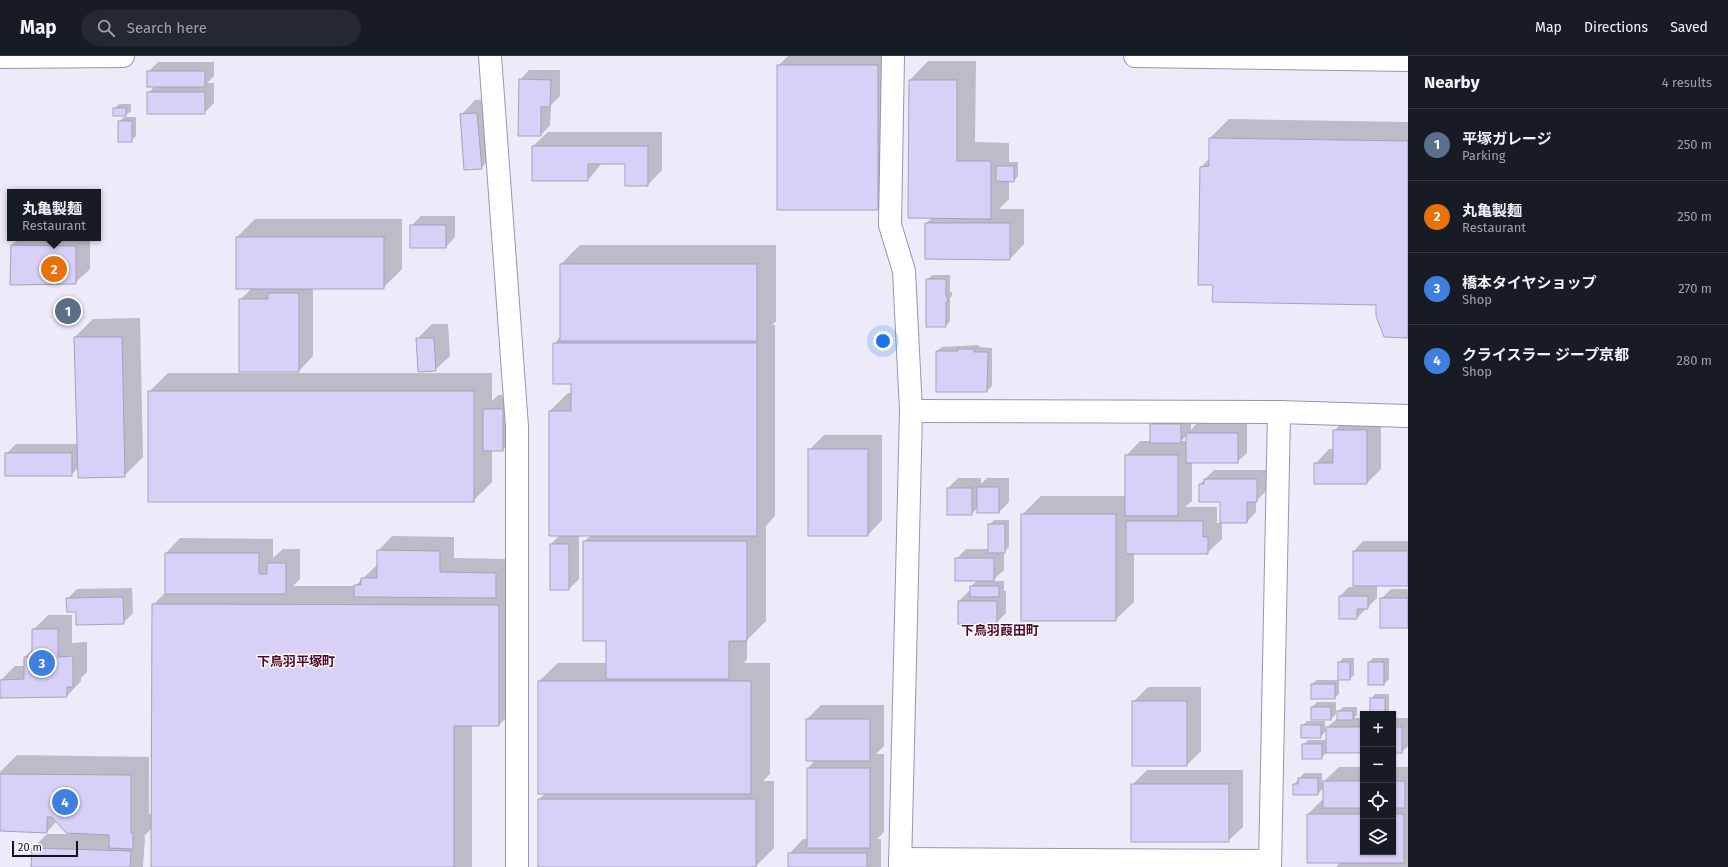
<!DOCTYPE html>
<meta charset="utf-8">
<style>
:root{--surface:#171b24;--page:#242831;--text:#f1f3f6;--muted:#9ea1a6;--line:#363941;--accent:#ea580c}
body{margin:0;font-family:"Fira Sans","Noto Sans JP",sans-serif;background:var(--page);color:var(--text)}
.controls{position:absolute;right:12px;bottom:12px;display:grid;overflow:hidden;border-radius:0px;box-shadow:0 1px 3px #0004}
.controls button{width:36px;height:36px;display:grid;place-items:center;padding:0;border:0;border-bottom:1px solid var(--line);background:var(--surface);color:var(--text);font:20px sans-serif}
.scale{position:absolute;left:12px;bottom:10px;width:66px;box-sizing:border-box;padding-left:4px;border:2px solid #12101a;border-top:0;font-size:11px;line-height:14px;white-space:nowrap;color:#12101a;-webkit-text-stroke:3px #faf8ff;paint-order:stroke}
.you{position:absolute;left:883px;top:285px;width:14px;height:14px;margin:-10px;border:3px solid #fff;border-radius:50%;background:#1a73e8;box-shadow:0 0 0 6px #1a73e833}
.badge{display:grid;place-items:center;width:26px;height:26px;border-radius:50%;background:var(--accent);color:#fff;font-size:13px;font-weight:700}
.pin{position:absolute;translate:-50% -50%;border:2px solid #fff;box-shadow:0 1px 4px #0006}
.popup{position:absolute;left:7px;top:133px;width:94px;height:52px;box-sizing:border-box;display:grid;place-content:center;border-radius:0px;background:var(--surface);filter:drop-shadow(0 1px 3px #0005);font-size:13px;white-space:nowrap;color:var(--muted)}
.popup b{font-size:15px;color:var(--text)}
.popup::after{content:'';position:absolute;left:50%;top:100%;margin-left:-8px;border:8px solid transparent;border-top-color:var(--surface)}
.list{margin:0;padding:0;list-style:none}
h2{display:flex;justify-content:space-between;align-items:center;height:52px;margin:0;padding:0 16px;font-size:17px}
h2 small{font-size:13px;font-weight:400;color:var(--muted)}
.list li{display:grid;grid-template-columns:26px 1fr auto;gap:12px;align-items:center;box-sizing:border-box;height:72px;padding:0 16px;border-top:1px solid var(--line)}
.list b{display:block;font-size:15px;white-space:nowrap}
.list p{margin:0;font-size:13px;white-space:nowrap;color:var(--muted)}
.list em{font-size:13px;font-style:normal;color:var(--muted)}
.icon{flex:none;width:22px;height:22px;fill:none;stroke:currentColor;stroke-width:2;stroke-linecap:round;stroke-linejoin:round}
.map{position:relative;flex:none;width:1408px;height:811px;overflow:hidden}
header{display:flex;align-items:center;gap:24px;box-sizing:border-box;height:56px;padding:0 20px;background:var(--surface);border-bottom:1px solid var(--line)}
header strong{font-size:19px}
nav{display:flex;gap:22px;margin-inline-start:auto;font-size:14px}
.search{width:280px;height:36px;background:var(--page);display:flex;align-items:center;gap:10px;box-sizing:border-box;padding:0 14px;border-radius:22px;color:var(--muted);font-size:15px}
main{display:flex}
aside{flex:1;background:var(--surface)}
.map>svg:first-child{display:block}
.built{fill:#edeaf9;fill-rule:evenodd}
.shadow{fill:#0003;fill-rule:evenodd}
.building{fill:#d8d0f7;stroke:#a7a1bd}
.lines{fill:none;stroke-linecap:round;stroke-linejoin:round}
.minor-casing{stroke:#9994b0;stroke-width:24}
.minor{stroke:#fff;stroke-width:22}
.labels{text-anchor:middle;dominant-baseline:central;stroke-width:3;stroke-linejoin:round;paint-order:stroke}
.neighbourhood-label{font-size:13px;font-weight:bold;fill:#4e0922;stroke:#faf8ff}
</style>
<header>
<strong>Map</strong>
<div class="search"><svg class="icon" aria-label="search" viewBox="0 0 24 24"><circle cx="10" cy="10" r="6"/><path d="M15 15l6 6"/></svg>Search here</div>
<nav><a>Map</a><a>Directions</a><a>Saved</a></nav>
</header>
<main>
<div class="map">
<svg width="1408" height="811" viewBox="0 0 1408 811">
<rect width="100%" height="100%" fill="#faf8ff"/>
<path class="built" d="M0,0H1408V811H0ZM10,136H98V182H10ZM1363,658H1393V796H1363Z"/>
<g class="shadow">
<polygon points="788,0 896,0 896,134 877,153 778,10"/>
<polygon points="928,5 976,5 975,86 1009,87 1009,106 1018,106 1018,120 1014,125 1009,125 1009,143 999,153 1024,153 1024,188 1010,203 926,167 932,162 910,24"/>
<polygon points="158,6 214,6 214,20 207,27 214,27 214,47 204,57 148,37 155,30 148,16"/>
<polygon points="529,14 560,14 560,40 551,49 550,69 541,79 520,24"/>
<polygon points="491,43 496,97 481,112 461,59 475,44"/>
<polygon points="119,48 131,48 131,55 126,59 114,53"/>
<polygon points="124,61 136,61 136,80 131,85 119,66"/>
<polygon points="1229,63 1408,66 1408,281 1377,248 1214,228 1201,111 1210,102 1210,82"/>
<polygon points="548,76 662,76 662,114 648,129 626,107 602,107 588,124 533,90"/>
<polygon points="421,160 455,160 455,181 446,191 411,170"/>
<polygon points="255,163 402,163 402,213 383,232 313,232 313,300 299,315 240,244 252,232 237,181"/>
<polygon points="19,182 90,182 90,213 75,227 12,189"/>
<polygon points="580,189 776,189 776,265 772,269 775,269 775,460 766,470 766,565 747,584 747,603 744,607 770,607 770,718 763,725 774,725 774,792 755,811 571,811 539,743 546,737 539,625 558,607 607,607 607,584 584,486 591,479 579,479 579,523 569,533 551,488 560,479 550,355 568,337 572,337 572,327 554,288 561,280 561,208"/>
<polygon points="932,219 950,219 950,236 952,236 952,240 950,242 950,265 946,270 927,224"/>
<polygon points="140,262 143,401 124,420 78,412 71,419 6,398 16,388 78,388 75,281 93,263"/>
<polygon points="432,268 448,268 450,300 435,314 417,283"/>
<polygon points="979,289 979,291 992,292 992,330 987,335 937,295 942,291"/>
<polygon points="168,317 492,317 492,345 498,339 517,339 517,379 503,394 492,394 492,426 473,445 149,336"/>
<path d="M1161,359H1191V374L1197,367H1247V397L1237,406H1192V445L1185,451H1217V467H1221V445L1200,428L1214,414H1266V435L1256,445V456L1247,466H1222V483L1207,497H1134V546L1115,564L1022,459L1041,440H1126V400L1140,385H1151V369ZM1187,379V385H1181Z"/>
<polygon points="1349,360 1381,360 1381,413 1367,427 1315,408 1329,393 1334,393 1334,375"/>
<polygon points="824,379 882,379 882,464 868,479 809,394"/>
<polygon points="958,422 981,422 981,428 987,422 1009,422 1009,446 999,456 978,456 978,452 971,458 948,432"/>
<polygon points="994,464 1009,464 1009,491 1004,496 1004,514 992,525 1004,525 1004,535 1006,535 1006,557 997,566 959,545 969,535 971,535 971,530 978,524 956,503 966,493 989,493 989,469"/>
<polygon points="392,480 454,481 454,502 510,503 510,526 506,530 518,530 518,650 499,669 472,669 472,811 152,811 152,772 143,781 145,781 143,811 32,811 33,792 47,778 69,778 57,765 47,776 0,774 0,716 17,699 149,701 149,758 153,759 153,549 166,536 166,497 180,482 273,483 273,502 283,493 300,493 300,523 293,530 355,530 378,508 378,495"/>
<polygon points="1363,485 1408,485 1408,529 1377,529 1377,542 1357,562 1340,540 1349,531 1354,531 1354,495"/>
<polygon points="132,532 133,557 123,567 77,555 67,543 77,533"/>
<polygon points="1391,533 1408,533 1408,571 1381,543"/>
<polygon points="48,559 72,559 72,587 87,586 87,616 81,622 81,625 67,640 0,641 0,625 15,610 25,610 25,601 33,593 33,574"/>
<polygon points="1343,602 1354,602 1354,619 1350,623 1339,623 1339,638 1335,642 1312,628 1317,624 1339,624 1339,607"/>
<polygon points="1373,602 1389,602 1389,623 1384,628 1369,628 1369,606"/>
<polygon points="1148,631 1201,631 1201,695 1187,709 1133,646"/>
<polygon points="1375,638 1389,638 1389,658 1371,658 1371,643"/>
<polygon points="1317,646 1336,646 1336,658 1331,663 1312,663 1312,651"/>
<polygon points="821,649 884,649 884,690 876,698 884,698 884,776 877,783 881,783 881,811 789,811 789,798 803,783 808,783 808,712 815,704 807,663"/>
<polygon points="1343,651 1357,651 1357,659 1354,662 1363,662 1363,696 1327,696 1321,702 1303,689 1308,684 1327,684 1327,674 1320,681 1302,670 1307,665 1325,665 1325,673 1338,662 1338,656"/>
<polygon points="1393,662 1408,662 1408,690 1402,696 1393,696"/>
<polygon points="1339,711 1363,711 1363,796 1393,796 1393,711 1408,711 1408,811 1336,811 1341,806 1308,758 1322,744 1324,744 1324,731 1318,738 1294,729 1304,717 1322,717 1322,727"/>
<polygon points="1147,714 1243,714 1243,771 1228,785 1132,729"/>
</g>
<g class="building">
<rect x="777" y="9" width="101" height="145"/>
<rect x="147" y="15" width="58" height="16"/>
<polygon points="519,23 551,24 550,51 541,51 541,80 518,80"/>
<polygon points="909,24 957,24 957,105 991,105 991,163 908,162"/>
<rect x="147" y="36" width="58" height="22"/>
<rect x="113" y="52" width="13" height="8"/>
<polygon points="477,57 482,113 464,114 460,58"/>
<rect x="118" y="65" width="14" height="21"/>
<polygon points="1209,82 1408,85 1408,282 1384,281 1376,260 1376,249 1212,246 1213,229 1198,229 1200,111 1209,110"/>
<polygon points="532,90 648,90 648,130 625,130 625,108 588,108 588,125 532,125"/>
<polygon points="996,110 1014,110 1014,126 996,125"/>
<polygon points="925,167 1010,167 1010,204 925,203"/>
<rect x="410" y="169" width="36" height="23"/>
<rect x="236" y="181" width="148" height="52"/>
<polygon points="11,189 76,190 76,228 10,229"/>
<rect x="560" y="208" width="197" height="77"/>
<polygon points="926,223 946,223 946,240 947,240 948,246 946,246 946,271 926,271"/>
<polygon points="268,237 299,237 299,316 239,316 239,243 268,243"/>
<polygon points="74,281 122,281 125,421 78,422"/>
<polygon points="416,282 434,282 436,315 418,316"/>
<polygon points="553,287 757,287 757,480 549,480 549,355 571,355 571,328 553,328"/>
<polygon points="958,293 974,293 974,296 988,296 987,336 936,336 936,295 958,295"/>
<rect x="148" y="335" width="326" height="111"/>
<rect x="483" y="353" width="20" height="42"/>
<rect x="1150" y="368" width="31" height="19"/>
<polygon points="1333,374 1367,374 1367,428 1314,428 1314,407 1333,407"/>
<rect x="1186" y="377" width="52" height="30"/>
<rect x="808" y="393" width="60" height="87"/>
<rect x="5" y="397" width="67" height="23"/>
<rect x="1125" y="399" width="53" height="61"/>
<polygon points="1204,423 1257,423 1257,446 1247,446 1247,467 1220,467 1220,446 1199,446 1199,428 1204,428"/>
<rect x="977" y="431" width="22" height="26"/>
<rect x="947" y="432" width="25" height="27"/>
<rect x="1021" y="458" width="95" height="107"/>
<polygon points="1126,465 1203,465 1203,481 1208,481 1208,498 1126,498"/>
<rect x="988" y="468" width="17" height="29"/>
<polygon points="583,485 747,485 747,585 729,585 729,623 606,623 606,585 583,585"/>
<rect x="550" y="488" width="19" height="46"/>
<polygon points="377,494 440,495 440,516 496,517 496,542 354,541 354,529 361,529 361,522 377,522"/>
<rect x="1353" y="495" width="55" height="35"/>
<polygon points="165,497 259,497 259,518 267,518 267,507 286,507 286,538 165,538"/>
<rect x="955" y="502" width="39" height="23"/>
<rect x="970" y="530" width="29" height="11"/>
<polygon points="1339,540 1368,540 1368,553 1357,553 1357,563 1339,563"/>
<polygon points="123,541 124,568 76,569 76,556 67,556 66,542"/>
<rect x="1380" y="542" width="28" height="30"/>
<rect x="958" y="545" width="39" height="23"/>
<polygon points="152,548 499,549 499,670 454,670 454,811 151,811"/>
<polygon points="32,573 58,573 58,601 73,600 73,631 67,631 67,641 0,642 0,624 24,623 24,601 32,601"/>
<rect x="1338" y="606" width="12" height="18"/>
<rect x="1368" y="606" width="16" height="23"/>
<rect x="538" y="625" width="213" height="113"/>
<rect x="1311" y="628" width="24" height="15"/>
<rect x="1370" y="642" width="15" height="16"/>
<rect x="1132" y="645" width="55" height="65"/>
<rect x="1311" y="651" width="20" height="13"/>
<rect x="1337" y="655" width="16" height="9"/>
<rect x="806" y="663" width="64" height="42"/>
<rect x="1301" y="669" width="20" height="13"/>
<rect x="1326" y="671" width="37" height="26"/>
<rect x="1393" y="671" width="9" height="26"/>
<rect x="1302" y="688" width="20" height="15"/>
<rect x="807" y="712" width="63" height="80"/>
<polygon points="0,718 131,719 131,777 133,777 133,793 109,792 109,779 66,777 52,761 47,761 47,777 0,775"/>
<polygon points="1298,722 1318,722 1318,739 1293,739 1293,728 1298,728"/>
<rect x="1323" y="725" width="40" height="27"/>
<rect x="1393" y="725" width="12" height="27"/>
<rect x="1131" y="728" width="98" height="58"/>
<rect x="538" y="743" width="218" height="68"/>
<polygon points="1307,758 1363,758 1363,796 1393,796 1393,758 1404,758 1404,807 1307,807"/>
<polygon points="32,792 131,795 130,811 31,811"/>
<rect x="788" y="797" width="79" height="14"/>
</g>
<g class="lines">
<defs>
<g id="minor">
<polyline points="490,0 517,371 517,811"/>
<polyline points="893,0 890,169 904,215 911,355 900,811"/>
<polyline points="1135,0 1408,4"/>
<polyline points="0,1 123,0"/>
<polyline points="911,355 1279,356 1408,360"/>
<polyline points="900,803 1270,805"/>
<polyline points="1270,811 1279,356"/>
</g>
</defs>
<use href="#minor" class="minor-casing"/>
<use href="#minor" class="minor"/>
</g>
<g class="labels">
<g class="neighbourhood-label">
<text x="1000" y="574">下鳥羽葭田町</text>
<text x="296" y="605">下鳥羽平塚町</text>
</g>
</g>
</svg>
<div class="controls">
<button>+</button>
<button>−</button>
<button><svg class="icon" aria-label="locate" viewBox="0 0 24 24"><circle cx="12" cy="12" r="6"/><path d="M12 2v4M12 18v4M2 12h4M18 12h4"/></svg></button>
<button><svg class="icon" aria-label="layers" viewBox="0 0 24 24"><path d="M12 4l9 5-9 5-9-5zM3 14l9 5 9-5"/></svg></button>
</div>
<div class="scale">20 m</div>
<div class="you"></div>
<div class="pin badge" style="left:68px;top:255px;background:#5c6f8a">1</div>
<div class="pin badge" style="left:54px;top:213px;background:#e8710a">2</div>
<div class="popup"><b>丸亀製麺</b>Restaurant</div>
<div class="pin badge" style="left:42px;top:607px;background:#3f7fe0">3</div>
<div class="pin badge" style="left:65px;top:746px;background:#3f7fe0">4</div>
</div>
<aside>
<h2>Nearby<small>4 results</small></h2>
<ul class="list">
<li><span class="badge" style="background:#5c6f8a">1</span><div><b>平塚ガレージ</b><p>Parking</p></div><em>250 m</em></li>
<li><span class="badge" style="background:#e8710a">2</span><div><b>丸亀製麺</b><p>Restaurant</p></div><em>250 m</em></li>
<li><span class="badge" style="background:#3f7fe0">3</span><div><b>橋本タイヤショップ</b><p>Shop</p></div><em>270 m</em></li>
<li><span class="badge" style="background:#3f7fe0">4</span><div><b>クライスラー ジープ京都</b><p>Shop</p></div><em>280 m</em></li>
</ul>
</aside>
</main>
